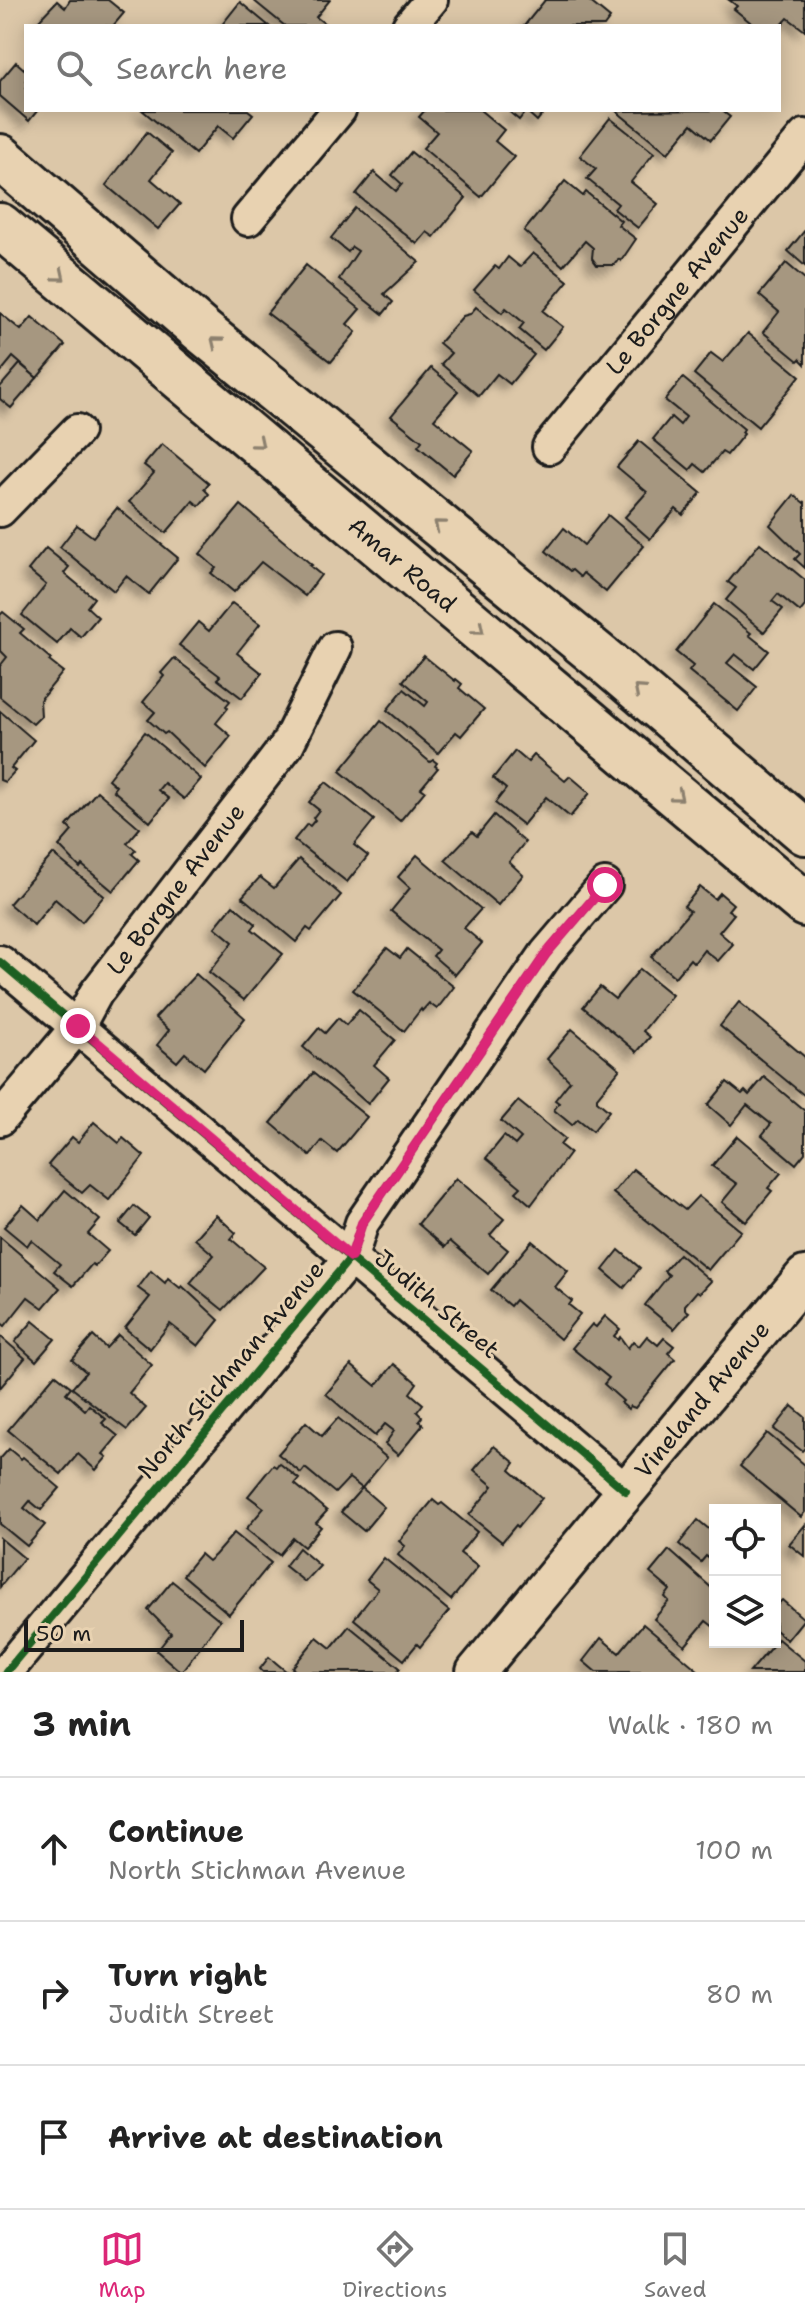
<!DOCTYPE html>
<meta charset="utf-8">
<style>
:root{--surface:#fff;--page:#f2f2f2;--text:#222;--muted:#767676;--line:#e0e0e0;--accent:#db2777}
body{margin:0;font-family:"Shantell Sans",sans-serif;background:var(--page);color:var(--text)}
.controls{position:absolute;right:24px;bottom:24px;display:grid;overflow:hidden;border-radius:0px;box-shadow:0 4px 20px #0003}
.controls button{width:72px;height:72px;display:grid;place-items:center;padding:0;border:0;border-bottom:2px solid var(--line);background:var(--surface);color:var(--text);font:40px sans-serif}
.scale{position:absolute;left:24px;bottom:20px;width:220px;box-sizing:border-box;padding-left:8px;border:4px solid #1c1c1c;border-top:0;font-size:22px;line-height:28px;white-space:nowrap;color:#1c1c1c;-webkit-text-stroke:6px #e8d2b1;paint-order:stroke}
.stop{position:absolute;width:24px;height:24px;margin:-18px;border:6px solid #db2777;border-radius:50%;background:#fff}
.stop.end{background:#db2777;border-color:#fff;box-shadow:0 2px 8px #0008}
.list{margin:0;padding:0;list-style:none}
h2{display:flex;justify-content:space-between;align-items:center;height:104px;margin:0;padding:0 32px;font-size:34px}
h2 small{font-size:26px;font-weight:400;color:var(--muted)}
.list li{display:grid;grid-template-columns:52px 1fr auto;gap:24px;align-items:center;box-sizing:border-box;height:144px;padding:0 32px;border-top:2px solid var(--line)}
.list b{display:block;font-size:30px;white-space:nowrap}
.list p{margin:0;font-size:26px;white-space:nowrap;color:var(--muted)}
.list em{font-size:26px;font-style:normal;color:var(--muted)}
.icon{flex:none;width:44px;height:44px;fill:none;stroke:currentColor;stroke-width:2;stroke-linecap:round;stroke-linejoin:round}
.map{position:relative;flex:none;width:805px;height:1672px;overflow:hidden}
.search{position:absolute;background:var(--surface);box-shadow:0 4px 20px #0003;left:24px;right:24px;top:24px;height:88px;display:flex;align-items:center;gap:20px;box-sizing:border-box;padding:0 28px;border-radius:0px;color:var(--muted);font-size:30px}
.sheet{height:536px;background:var(--surface)}
nav{display:flex;justify-content:space-around;align-items:center;box-sizing:border-box;height:112px;border-top:2px solid var(--line);background:var(--surface);font-size:22px;color:var(--muted)}
nav a{display:grid;justify-items:center;gap:4px}
nav .on{color:var(--accent)}
.map>svg:first-child{display:block}
.building{fill:#a69780;stroke:#1c1c1c;stroke-width:2;filter:url(#shadow)}
.lines{fill:none;stroke-linecap:round;stroke-linejoin:round}
.minor-casing{stroke:#1c1c1c;stroke-width:38}
.tertiary-casing{stroke:#1c1c1c;stroke-width:44}
.secondary-casing{stroke:#1c1c1c;stroke-width:50}
.minor{stroke:#e8d2b1;stroke-width:32}
.tertiary{stroke:#e8d2b1;stroke-width:38}
.secondary{stroke:#e8d2b1;stroke-width:44}
.cycleway-casing{stroke:#e8d2b1;stroke-width:13}
.cycleway{stroke:#1b5e20;stroke-width:8}
.oneway{stroke:#8c806e}
.route{stroke:#db2777;stroke-width:10}
.labels{text-anchor:middle;dominant-baseline:central;stroke-width:6;stroke-linejoin:round;paint-order:stroke}
.street-label{font-size:24px;fill:#1c1c1c;stroke:#e8d2b1}
</style>
<div class="map">
<svg width="805" height="1672" viewBox="0 0 805 1672">
<defs>
<filter id="shadow"><feDropShadow dx="-7" dy="7" stdDeviation="4" flood-color="#0004"/></filter>
</defs>
<rect width="100%" height="100%" fill="#dcc7a8"/>
<filter id="ink" filterUnits="userSpaceOnUse"><feTurbulence type="fractalNoise" baseFrequency=".0125" numOctaves="2"/><feDisplacementMap in="SourceGraphic" scale="16" xChannelSelector="R" yChannelSelector="G"/><feConvolveMatrix kernelMatrix="1 2 1 2 8 2 1 2 1" color-interpolation-filters="sRGB"/></filter>
<g filter="url(#ink)">
<g class="building">
<polygon points="70,0 108,0 124,13 113,26 35,24 57,1 65,8"/>
<polygon points="253,0 330,0 316,17 328,26 285,26"/>
<polygon points="545,0 588,0 610,18 604,26 524,26"/>
<polygon points="729,0 805,0 805,31 788,18 779,28 755,26 734,9 737,6"/>
<polygon points="240,2 269,26 221,26"/>
<polygon points="16,62 24,69 26,66 26,110 38,110 29,121 0,96 0,81"/>
<polygon points="142,110 248,110 253,114 233,138 218,126 195,154"/>
<polygon points="425,110 480,110 504,130 495,141 514,157 481,197 423,148 437,132 419,117"/>
<polygon points="507,110 546,110 537,121 526,111 519,120"/>
<polygon points="721,110 730,117 711,140 692,124 668,153 616,111"/>
<polygon points="610,118 654,153 631,182 658,204 638,228 614,209 618,204 587,179 596,169 580,156"/>
<polygon points="147,132 172,153 151,179 180,204 158,229 106,185"/>
<polygon points="411,152 466,198 434,237 427,232 417,244 356,194 374,172 396,191 402,184 392,175"/>
<polygon points="565,181 583,196 586,192 621,221 618,225 636,239 621,261 619,259 614,265 597,265 592,258 593,248 585,241 563,266 524,231"/>
<polygon points="355,208 419,262 384,294 393,302 383,314 339,279 358,251 352,247 348,252 331,238"/>
<polygon points="805,230 805,266 788,251"/>
<polygon points="533,253 568,281 543,311 563,327 544,350 519,329 524,323 506,308 502,313 474,290 495,266 499,269 508,257 520,267"/>
<polygon points="786,263 805,279 805,364 800,359 798,361 763,332 779,312 759,295"/>
<polygon points="306,265 360,309 347,324 356,332 331,362 267,313"/>
<polygon points="476,307 534,355 510,384 497,374 479,396 441,364 451,353 439,343 463,316 470,314"/>
<polygon points="0,313 21,330 32,317 65,345 37,378 13,357 0,373"/>
<polygon points="748,333 800,376 758,427 694,374 711,353 723,362"/>
<polygon points="20,364 37,378 11,408 0,399 0,387"/>
<polygon points="431,368 458,391 434,419 473,451 453,475 418,446 422,441 391,416"/>
<polygon points="683,378 744,429 742,432 744,434 727,455 722,452 705,472 695,464 690,470 653,439 671,417 680,425 686,417 665,400"/>
<polygon points="639,441 701,493 683,515 676,509 650,539 625,517 647,492 617,467"/>
<polygon points="162,444 209,483 204,489 209,494 199,506 193,501 166,533 129,502 154,473 144,465"/>
<polygon points="794,495 804,503 805,501 805,568 795,559 800,554 770,525"/>
<polygon points="241,505 312,565 310,566 321,575 305,596 261,562 234,592 211,573 216,568 200,554"/>
<polygon points="117,508 178,558 149,594 126,576 114,591 60,547 77,525 93,537"/>
<polygon points="608,515 644,546 606,592 583,573 580,577 572,570 570,571 546,551 564,528 584,545"/>
<polygon points="760,543 805,580 805,606 800,612 778,594 772,601 783,609 764,632 726,600 736,588 728,582"/>
<polygon points="46,548 69,567 64,573 94,598 87,607 98,617 81,637 70,628 57,644 22,615 46,585 28,570"/>
<polygon points="232,603 260,624 237,653 262,673 242,698 217,679 220,676 179,645 198,622 209,631"/>
<polygon points="714,604 751,633 749,635 769,651 754,669 735,654 727,663 757,687 738,711 689,671 693,666 676,652"/>
<polygon points="3,612 24,629 20,633 51,659 49,661 63,672 40,700 41,716 33,724 0,697 0,666 7,657 0,650 0,615"/>
<polygon points="424,656 455,681 456,679 462,684 459,688 484,709 461,736 456,732 438,753 387,710 404,689 425,706 428,702 403,681"/>
<polygon points="174,658 230,701 226,706 228,708 216,723 231,736 205,768 167,732 164,734 148,720 155,712 143,702 164,676 161,673"/>
<polygon points="0,711 34,740 11,768 15,771 5,782 0,780"/>
<polygon points="381,721 430,762 433,760 437,763 435,766 438,768 421,788 425,791 400,821 340,771"/>
<polygon points="145,732 201,779 184,799 164,783 158,790 169,799 150,822 113,790 116,786 108,779"/>
<polygon points="515,751 528,762 534,755 565,781 570,776 590,793 570,817 546,797 523,825 495,803 506,789 493,778"/>
<polygon points="326,782 374,820 354,845 368,856 347,882 294,840 307,824 310,826 315,820 313,818 319,810 309,802"/>
<polygon points="97,791 140,828 127,843 136,850 132,854 139,860 113,891 82,865 80,868 59,846 72,831 67,826"/>
<polygon points="494,815 525,842 509,862 523,875 498,905 445,860 472,832 477,836"/>
<polygon points="53,854 104,896 82,922 55,899 34,925 9,904"/>
<polygon points="417,855 481,909 464,928 482,943 455,975 433,956 438,950 391,911 410,888 398,877"/>
<polygon points="299,859 341,895 311,931 307,928 296,942 242,897 260,877 274,888"/>
<polygon points="700,887 715,899 720,893 733,904 728,910 734,914 719,932 733,944 718,961 704,950 694,963 690,959 675,977 651,957 690,911 684,906"/>
<polygon points="233,905 256,924 252,929 283,954 244,1000 209,972 233,942 215,927"/>
<polygon points="387,948 400,958 407,949 454,987 437,1009 429,1003 422,1011 421,1009 404,1031 353,990"/>
<polygon points="640,969 672,995 643,1031 650,1037 637,1052 583,1007 600,987 615,999"/>
<polygon points="196,974 245,1018 204,1069 185,1053 177,1062 157,1045 169,1030 155,1018"/>
<polygon points="739,1002 805,1057 805,1096 720,1026"/>
<polygon points="359,1010 395,1040 374,1065 389,1078 368,1104 303,1047 319,1028 325,1033 338,1018 346,1025"/>
<polygon points="572,1029 620,1069 597,1097 597,1101 609,1111 593,1131 578,1119 572,1125 554,1110 559,1103 555,1100 570,1081 547,1059"/>
<polygon points="313,1073 367,1117 337,1153 322,1141 310,1156 271,1123"/>
<polygon points="764,1077 805,1111 805,1153 796,1164 762,1135 771,1124 747,1105 731,1125 708,1105 727,1082 742,1094 745,1091 749,1095"/>
<polygon points="518,1101 565,1139 560,1145 570,1153 531,1205 516,1192 521,1187 486,1158 504,1136 515,1145 521,1138 501,1121"/>
<polygon points="94,1122 119,1143 123,1138 144,1156 109,1200 90,1185 82,1193 48,1165 72,1137 78,1142"/>
<polygon points="737,1136 781,1173 768,1188 772,1191 746,1222 722,1202 737,1184 712,1166"/>
<polygon points="633,1169 685,1210 698,1196 741,1231 708,1270 613,1193"/>
<polygon points="456,1178 504,1219 490,1235 508,1250 488,1274 450,1241 445,1247 418,1224"/>
<polygon points="65,1190 100,1220 88,1234 108,1251 95,1266 92,1264 73,1286 54,1271 60,1264 31,1240 27,1246 4,1227 23,1205 40,1220"/>
<polygon points="134,1206 149,1218 135,1235 120,1223"/>
<polygon points="216,1215 236,1233 231,1239 264,1267 223,1310 190,1283 214,1255 195,1239"/>
<polygon points="0,1237 60,1288 43,1308 28,1297 5,1326 0,1322"/>
<polygon points="532,1241 568,1271 555,1287 572,1301 569,1305 580,1314 560,1339 515,1300 510,1306 491,1290"/>
<polygon points="619,1250 640,1268 624,1288 603,1270"/>
<polygon points="679,1254 711,1281 700,1293 697,1291 685,1305 685,1309 689,1312 674,1329 645,1305 669,1275 664,1271"/>
<polygon points="151,1271 165,1283 168,1278 180,1288 182,1286 219,1320 198,1346 170,1324 150,1349 125,1328 150,1297 138,1288"/>
<polygon points="605,1316 620,1329 614,1336 618,1340 620,1337 628,1348 633,1341 639,1346 647,1336 658,1345 664,1338 674,1346 668,1353 675,1359 635,1408 630,1406 628,1409 621,1403 623,1401 604,1384 609,1378 572,1348 592,1324 596,1327"/>
<polygon points="33,1321 55,1339 36,1361 15,1342"/>
<polygon points="118,1335 152,1365 129,1393 146,1408 127,1430 72,1388 86,1372 72,1360 93,1336 106,1348"/>
<polygon points="0,1336 25,1358 0,1388"/>
<polygon points="394,1364 417,1383 410,1393 423,1404 417,1412 422,1417 419,1421 423,1425 398,1455 385,1444 394,1431 385,1424 375,1436 326,1394 351,1365 376,1386"/>
<polygon points="55,1374 71,1387 66,1393 85,1410 89,1405 106,1419 102,1423 118,1436 103,1454 107,1457 96,1470 78,1454 61,1474 8,1430"/>
<polygon points="792,1406 805,1417 805,1448 802,1451 774,1429"/>
<polygon points="338,1418 387,1458 362,1488 349,1478 335,1493 305,1468 301,1473 278,1454 306,1422 322,1436"/>
<polygon points="767,1433 805,1465 805,1512 801,1517 740,1466"/>
<polygon points="494,1446 515,1463 510,1470 542,1498 518,1527 516,1525 502,1542 469,1515 493,1486 474,1470"/>
<polygon points="9,1449 21,1459 23,1457 60,1488 41,1510 30,1501 24,1508 45,1525 27,1546 0,1524 0,1459"/>
<polygon points="279,1463 299,1479 295,1484 327,1511 316,1523 321,1527 304,1547 293,1538 279,1555 246,1529 264,1508 248,1496 273,1465 276,1467"/>
<polygon points="362,1488 384,1507 364,1531 341,1512"/>
<polygon points="433,1500 439,1505 442,1503 477,1532 460,1553 478,1567 451,1600 398,1555 405,1546 399,1541"/>
<polygon points="698,1520 715,1534 715,1564 706,1556 701,1562 679,1544"/>
<polygon points="805,1525 805,1557 789,1544"/>
<polygon points="234,1533 271,1563 229,1614 183,1575 200,1554 208,1561 215,1555"/>
<polygon points="0,1538 24,1558 0,1587"/>
<polygon points="299,1548 320,1566 305,1582 285,1566"/>
<polygon points="669,1550 715,1591 715,1628 706,1621 685,1646 654,1619 669,1601 665,1597 670,1590 650,1573"/>
<polygon points="384,1558 449,1611 420,1647 417,1644 404,1660 354,1619 378,1589 367,1580"/>
<polygon points="172,1581 220,1620 181,1672 157,1651 171,1633 148,1610"/>
<polygon points="782,1600 804,1619 787,1640 775,1630 775,1607"/>
<polygon points="643,1624 699,1671 698,1672 596,1672 583,1661 601,1638 619,1653"/>
<polygon points="349,1626 400,1668 397,1672 297,1672 292,1668 317,1637 331,1648"/>
<polygon points="778,1639 805,1661 805,1672 750,1672"/>
<polygon points="269,1657 287,1672 263,1672 260,1669"/>
</g>
<g class="lines">
<defs>
<g id="minor">
<polyline points="409,26 431,0"/>
<polyline points="248,219 339,110"/>
<path id="s1" d="M549,447L805,136"/>
<polyline points="0,510 77,431"/>
<polyline points="0,962 626,1491"/>
<path id="s2" d="M0,1119L78,1026L96,993L287,745L335,648"/>
<polyline points="6,1672 351,1257 362,1223 546,954 605,885"/>
</g>
<g id="tertiary">
<path id="s3" d="M476,1672L805,1276"/>
</g>
<g id="secondary">
<polyline points="0,157 202,331 605,661 805,832"/>
<path id="s4" d="M0,226L805,904"/>
</g>
</defs>
<use href="#minor" class="minor-casing"/>
<use href="#tertiary" class="tertiary-casing"/>
<use href="#secondary" class="secondary-casing"/>
<use href="#minor" class="minor"/>
<use href="#tertiary" class="tertiary"/>
<use href="#secondary" class="secondary"/>
<defs>
<g id="cycleway">
<polyline points="0,962 626,1491"/>
<polyline points="6,1672 351,1257 362,1223 546,954 605,885"/>
</g>
</defs>
<use href="#cycleway" class="cycleway-casing"/>
<use href="#cycleway" class="cycleway"/>
</g>
<defs><path id="oneway-chevron" d="M-2-3.5L2.5 0L-2 3.5" fill="none" stroke-width="1.6" stroke-linecap="round" stroke-linejoin="round" transform="scale(2)"/></defs>
<g class="oneway">
<use href="#oneway-chevron" transform="translate(60 276) rotate(40)"/>
<use href="#oneway-chevron" transform="translate(216 342) rotate(-141)"/>
<use href="#oneway-chevron" transform="translate(259 443) rotate(40)"/>
<use href="#oneway-chevron" transform="translate(439 525) rotate(-141)"/>
<use href="#oneway-chevron" transform="translate(479 629) rotate(40)"/>
<use href="#oneway-chevron" transform="translate(639 690) rotate(-139)"/>
<use href="#oneway-chevron" transform="translate(678 796) rotate(40)"/>
</g>
</g>
<g class="lines" filter="url(#ink)">
<polyline class="route" points="78,1026 351,1257 362,1223 546,954 605,885"/>
</g>
<g class="labels">
<g class="street-label">
<text stroke="none"><textPath href="#s1" startOffset="202">Le Borgne Avenue</textPath></text>
<text stroke="none"><textPath href="#s4" startOffset="526">Amar Road</textPath></text>
<text stroke="none"><textPath href="#s2" startOffset="290">Le Borgne Avenue</textPath></text>
<text transform="translate(437 1304) rotate(40)">Judith Street</text>
<text transform="translate(231 1370) rotate(-50)">North Stichman Avenue</text>
<text stroke="none"><textPath href="#s3" startOffset="354">Vineland Avenue</textPath></text>
</g>
</g>
</svg>
<div class="controls">
<button><svg class="icon" aria-label="locate" viewBox="0 0 24 24"><circle cx="12" cy="12" r="6"/><path d="M12 2v4M12 18v4M2 12h4M18 12h4"/></svg></button>
<button><svg class="icon" aria-label="layers" viewBox="0 0 24 24"><path d="M12 4l9 5-9 5-9-5zM3 14l9 5 9-5"/></svg></button>
</div>
<div class="scale">50 m</div>
<div class="stop" style="left:605px;top:885px"></div>
<div class="stop end" style="left:78px;top:1026px"></div>
<div class="search"><svg class="icon" aria-label="search" viewBox="0 0 24 24"><circle cx="10" cy="10" r="6"/><path d="M15 15l6 6"/></svg>Search here</div>
</div>
<section class="sheet">
<h2>3 min<small>Walk · 180 m</small></h2>
<ul class="list">
<li><svg class="icon" aria-label="ahead" viewBox="0 0 24 24"><path d="M12 20V5M6 11l6-6 6 6"/></svg><div><b>Continue</b><p>North Stichman Avenue</p></div><em>100 m</em></li>
<li><svg class="icon" aria-label="right" viewBox="0 0 24 24"><path d="M7 20v-9h11M14 6l5 5-5 5"/></svg><div><b>Turn right</b><p>Judith Street</p></div><em>80 m</em></li>
<li><svg class="icon" aria-label="arrive" viewBox="0 0 24 24"><path d="M6 21V4h12l-3 4 3 4H6"/></svg><div><b>Arrive at destination</b></div></li>
</ul>
</section>
<nav>
<a class="on"><svg class="icon" aria-label="map" viewBox="0 0 24 24"><path d="M3 6l6-2 6 2 6-2v14l-6 2-6-2-6 2zM9 4v14M15 6v14"/></svg>Map</a>
<a><svg class="icon" aria-label="directions" viewBox="0 0 24 24"><path d="M12 3l9 9-9 9-9-9zM9 14v-3h6M13 9l2 2-2 2"/></svg>Directions</a>
<a><svg class="icon" aria-label="saved" viewBox="0 0 24 24"><path d="M7 4h10v16l-5-4-5 4z"/></svg>Saved</a>
</nav>
